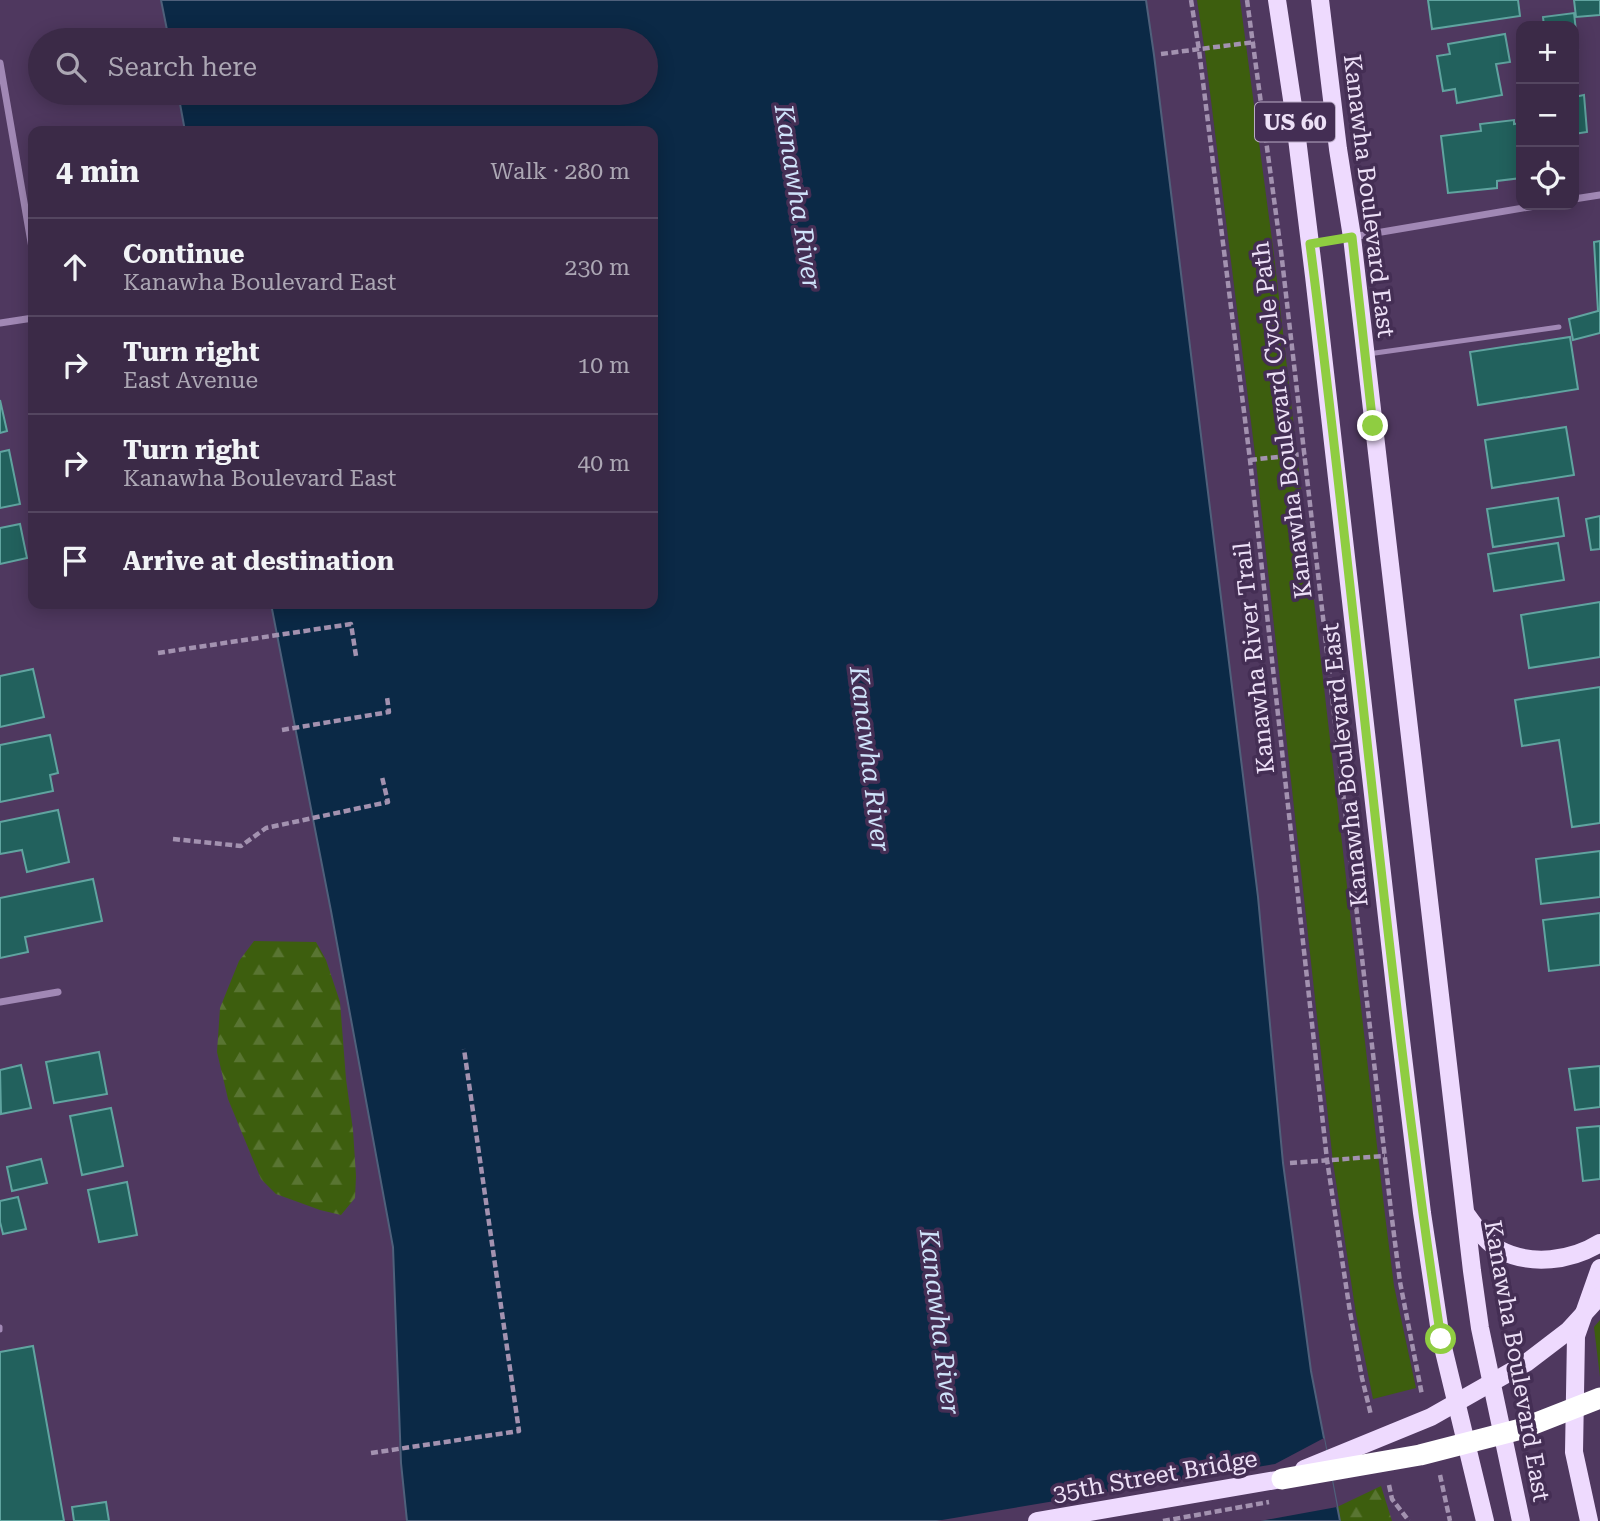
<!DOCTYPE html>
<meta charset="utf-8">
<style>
:root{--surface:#3b2a47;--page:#42324e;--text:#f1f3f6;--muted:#aca7b4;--line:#544660}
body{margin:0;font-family:"Roboto Serif",serif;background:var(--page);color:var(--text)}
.controls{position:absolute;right:21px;top:21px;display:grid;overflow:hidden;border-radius:14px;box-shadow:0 4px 18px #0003}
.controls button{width:63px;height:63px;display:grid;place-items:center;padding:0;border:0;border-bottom:2px solid var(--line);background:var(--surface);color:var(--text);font:35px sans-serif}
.stop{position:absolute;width:21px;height:21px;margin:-16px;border:5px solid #8fcd41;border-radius:50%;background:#fff}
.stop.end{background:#8fcd41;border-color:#fff;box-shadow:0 2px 7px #0008}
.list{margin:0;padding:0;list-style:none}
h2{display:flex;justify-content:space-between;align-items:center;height:91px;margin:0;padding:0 28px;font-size:30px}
h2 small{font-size:23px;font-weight:400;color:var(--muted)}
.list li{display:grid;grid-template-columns:46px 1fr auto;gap:21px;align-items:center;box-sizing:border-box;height:98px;padding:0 28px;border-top:2px solid var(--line)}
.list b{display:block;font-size:26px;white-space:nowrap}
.list p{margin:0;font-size:23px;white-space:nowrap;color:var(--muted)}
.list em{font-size:23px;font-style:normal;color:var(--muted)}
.icon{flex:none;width:38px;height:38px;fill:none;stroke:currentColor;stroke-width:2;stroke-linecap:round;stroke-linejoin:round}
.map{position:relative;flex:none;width:1600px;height:1521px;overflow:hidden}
.search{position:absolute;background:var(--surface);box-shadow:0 4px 18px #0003;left:28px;top:28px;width:630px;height:77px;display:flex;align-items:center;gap:18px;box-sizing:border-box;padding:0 24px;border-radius:38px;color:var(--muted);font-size:26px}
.panel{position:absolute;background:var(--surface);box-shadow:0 4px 18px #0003;left:28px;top:126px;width:630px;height:483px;border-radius:14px}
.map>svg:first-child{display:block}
.green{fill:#3d5e0e}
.forest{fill:url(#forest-firs)}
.water{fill:#0b2946;stroke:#4f607b;stroke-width:2}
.pier{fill:#4f385f}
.building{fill:#22615d;stroke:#60a4a0;stroke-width:2}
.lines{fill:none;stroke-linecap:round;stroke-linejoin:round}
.path{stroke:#a392b0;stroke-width:4.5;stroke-dasharray:7 3.5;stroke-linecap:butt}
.service{stroke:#a188b5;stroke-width:5}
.minor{stroke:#a188b5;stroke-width:7}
.primary{stroke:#eedafe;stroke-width:18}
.path-bridge{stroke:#a392b0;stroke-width:4.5;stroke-dasharray:7 3.5;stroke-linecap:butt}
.primary-bridge{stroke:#eedafe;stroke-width:18}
.motorway-bridge{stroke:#fff;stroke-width:21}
.route{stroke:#8fcd41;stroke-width:9}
.labels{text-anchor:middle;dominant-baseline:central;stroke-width:7;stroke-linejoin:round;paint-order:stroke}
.shield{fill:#442e54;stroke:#baabc6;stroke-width:2}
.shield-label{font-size:23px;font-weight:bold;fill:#ede0f7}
.street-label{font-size:24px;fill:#ede0f7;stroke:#442e54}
.water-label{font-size:26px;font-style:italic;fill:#cfe3fa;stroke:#442e54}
</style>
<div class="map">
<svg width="1600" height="1521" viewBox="0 0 1600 1521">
<defs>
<pattern id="forest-firs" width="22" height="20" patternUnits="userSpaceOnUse" patternTransform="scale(1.75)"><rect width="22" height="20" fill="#3d5e0e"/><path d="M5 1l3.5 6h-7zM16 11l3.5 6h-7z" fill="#597532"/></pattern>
</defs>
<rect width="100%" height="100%" fill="#4f385f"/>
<g class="green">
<polygon points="1197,0 1240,0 1274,255 1385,1215 1394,1286 1416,1388 1373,1399 1356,1314 1333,1162 1256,462 1205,52"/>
<polygon points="1600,1320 1600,1377 1594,1327"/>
</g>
<g class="forest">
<polygon points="254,941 316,942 326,960 340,1002 346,1079 353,1130 356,1176 355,1198 341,1215 320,1210 276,1194 261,1179 228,1099 217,1052 220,1008 239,961"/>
<polygon points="1381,1486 1392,1521 1340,1521 1337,1507"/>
</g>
<polygon class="water" points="161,0 1146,0 1154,55 1258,897 1283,1163 1311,1371 1340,1521 407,1521 401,1463 393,1247 331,911 271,604 653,604 653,131 185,131 178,93 646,93 646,40 169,40"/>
<polygon class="pier" points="1324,1438 1337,1507 1260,1521 936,1521 1275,1464"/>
<g class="building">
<polygon points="1428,0 1518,0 1520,16 1432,29"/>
<polygon points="1574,0 1600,0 1600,15 1576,17"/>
<polygon points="1574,13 1578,49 1574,49 1574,26 1544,26 1543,17"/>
<polygon points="1505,34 1510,62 1496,64 1502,95 1457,103 1455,89 1443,91 1437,56 1450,54 1448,44"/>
<polygon points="1584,95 1587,132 1574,134 1574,97"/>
<polygon points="1514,120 1514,124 1521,123 1521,178 1497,181 1497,188 1448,193 1441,136 1481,131 1480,124"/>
<polygon points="1600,241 1600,333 1573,340 1569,319 1598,311 1594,242"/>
<polygon points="1570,337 1578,389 1478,405 1470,352"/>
<polygon points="0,400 7,431 0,433"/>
<polygon points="1566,427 1574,475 1492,488 1485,440"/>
<polygon points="9,450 20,504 0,508 0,452"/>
<polygon points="1558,498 1564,536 1493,547 1487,509"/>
<polygon points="1600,516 1600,549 1591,550 1586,519"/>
<polygon points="20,524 27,558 0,564 0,528"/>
<polygon points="1558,543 1564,580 1494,591 1488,554"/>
<polygon points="1600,602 1600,657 1529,668 1521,615"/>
<polygon points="33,669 44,717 0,727 0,676"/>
<polygon points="1600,687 1600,823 1572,827 1559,740 1522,746 1515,700"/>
<polygon points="50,735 58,773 50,775 53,791 0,802 0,745"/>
<polygon points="58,810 69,862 27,872 22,850 0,854 0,822"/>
<polygon points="1600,851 1600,897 1541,904 1536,859"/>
<polygon points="93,879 102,921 25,937 28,952 0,958 0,898"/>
<polygon points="1600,913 1600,965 1549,971 1543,920"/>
<polygon points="99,1052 107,1094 54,1103 46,1062"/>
<polygon points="21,1065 31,1108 1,1114 0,1070"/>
<polygon points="1600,1066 1600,1107 1575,1110 1569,1069"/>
<polygon points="111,1108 123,1166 82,1175 70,1116"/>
<polygon points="1600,1126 1600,1179 1583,1181 1577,1128"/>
<polygon points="41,1159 47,1183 12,1191 7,1167"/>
<polygon points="127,1182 137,1235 99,1242 88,1190"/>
<polygon points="18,1197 26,1229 3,1234 0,1222 0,1201"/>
<polygon points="33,1346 64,1521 0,1521 0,1352"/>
<polygon points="106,1502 109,1521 74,1521 72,1507"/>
</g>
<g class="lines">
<g class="path">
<polyline points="1191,0 1199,50 1250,460 1327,1160 1350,1312 1362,1378 1371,1415"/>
<polyline points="1247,0 1281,251 1391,1211 1400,1282 1422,1395"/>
<polyline points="1161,54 1255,42"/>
<polyline points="1250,460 1304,454"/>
<polyline points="158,653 351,624 356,656"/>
<polyline points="282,730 389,712 387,697"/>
<polyline points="173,839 241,846 266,828 388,802 382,777"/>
<polyline points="1290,1163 1385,1156"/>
<polyline points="371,1453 519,1431 464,1049"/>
<polyline points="1440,1475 1450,1521"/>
<polyline points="1389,1485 1392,1499 1409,1521"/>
</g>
<g class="service">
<polyline points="1368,354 1559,327"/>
<polyline points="0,1327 0,1330"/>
</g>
<g class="minor">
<polyline points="0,63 33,254"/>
<polyline points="1574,199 1600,195"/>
<polyline points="1311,244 1541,205"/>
<polyline points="0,323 33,318"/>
<polyline points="0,1002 58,992"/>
</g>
<g class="primary">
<polyline points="1277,0 1293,106 1314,276 1401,1040 1422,1213 1441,1339 1485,1521"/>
<polyline points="1320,0 1338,149 1352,237 1472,1271 1480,1328 1521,1521"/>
<path d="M1466,1214C1476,1227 1485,1242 1500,1250C1531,1266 1571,1261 1600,1243"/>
<polyline points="1037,1521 1282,1479"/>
<polyline points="1589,1521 1574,1452 1576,1336 1600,1268"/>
</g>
<polyline class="path-bridge" points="1163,1521 1269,1502"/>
<polyline class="primary-bridge" points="1304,1469 1431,1417 1526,1363 1568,1331 1600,1296"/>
<polyline class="motorway-bridge" points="1282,1479 1420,1455 1521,1429 1600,1398"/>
</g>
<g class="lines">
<path class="route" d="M1373,426L1352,237L1310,244C1357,609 1386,976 1441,1339"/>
</g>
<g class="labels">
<rect class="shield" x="1255" y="102.5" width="80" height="39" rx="5"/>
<g class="shield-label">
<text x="1295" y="122">US 60</text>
</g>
<g class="street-label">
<text transform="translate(1369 196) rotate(83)">Kanawha Boulevard East</text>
<text transform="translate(1282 420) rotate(-97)">Kanawha Boulevard Cycle Path</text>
<text transform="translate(1254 658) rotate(-96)">Kanawha River Trail</text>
<text transform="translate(1345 765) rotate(-96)">Kanawha Boulevard East</text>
<text transform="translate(1517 1361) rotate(80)">Kanawha Boulevard East</text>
<text transform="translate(1155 1476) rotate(-10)">35th Street Bridge</text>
</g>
<g class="water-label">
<text transform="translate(798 197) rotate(81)">Kanawha River</text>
<text transform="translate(870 759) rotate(83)">Kanawha River</text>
<text transform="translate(940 1322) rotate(83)">Kanawha River</text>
</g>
</g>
</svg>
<div class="controls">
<button>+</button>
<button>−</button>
<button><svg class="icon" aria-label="locate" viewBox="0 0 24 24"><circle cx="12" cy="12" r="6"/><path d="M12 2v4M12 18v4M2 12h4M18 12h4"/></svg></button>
</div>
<div class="stop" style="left:1441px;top:1339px"></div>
<div class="stop end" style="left:1373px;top:426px"></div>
<div class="search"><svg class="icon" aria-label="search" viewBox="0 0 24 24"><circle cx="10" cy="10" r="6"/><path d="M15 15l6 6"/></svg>Search here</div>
<section class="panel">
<h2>4 min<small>Walk · 280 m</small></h2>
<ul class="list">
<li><svg class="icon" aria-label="ahead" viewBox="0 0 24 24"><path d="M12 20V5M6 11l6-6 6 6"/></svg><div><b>Continue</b><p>Kanawha Boulevard East</p></div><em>230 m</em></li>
<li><svg class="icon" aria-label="right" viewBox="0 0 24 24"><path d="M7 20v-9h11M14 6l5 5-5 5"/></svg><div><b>Turn right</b><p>East Avenue</p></div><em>10 m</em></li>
<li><svg class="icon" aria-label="right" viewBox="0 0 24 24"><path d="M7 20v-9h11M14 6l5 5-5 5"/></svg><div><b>Turn right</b><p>Kanawha Boulevard East</p></div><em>40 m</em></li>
<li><svg class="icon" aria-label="arrive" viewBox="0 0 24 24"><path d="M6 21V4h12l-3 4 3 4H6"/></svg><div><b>Arrive at destination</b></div></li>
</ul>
</section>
</div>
